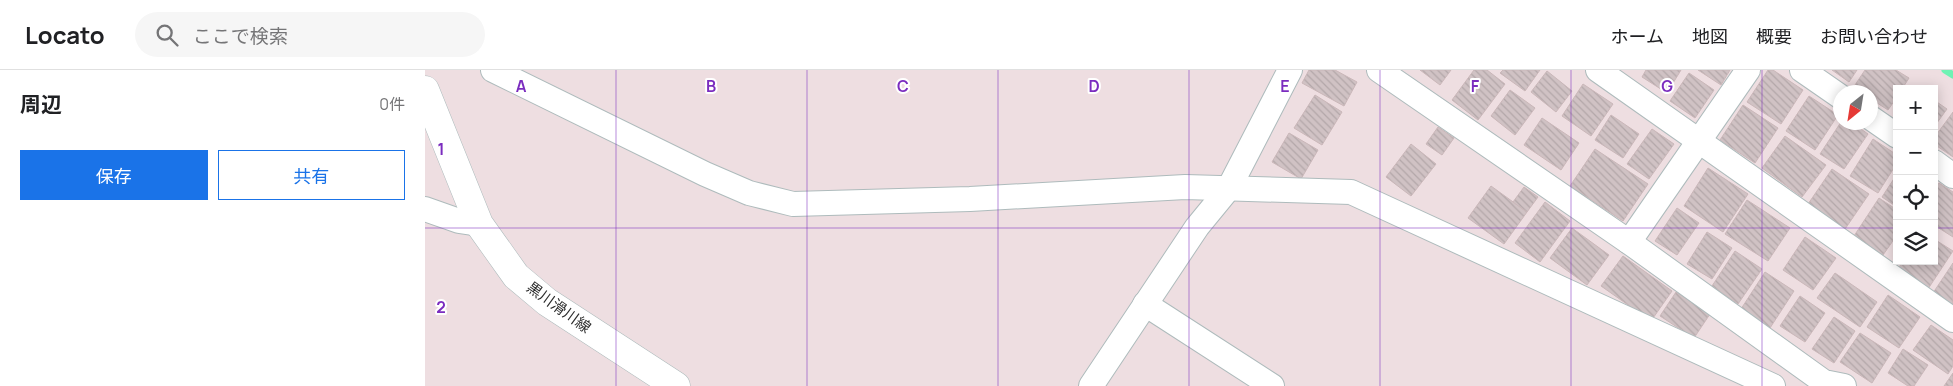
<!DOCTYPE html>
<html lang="ja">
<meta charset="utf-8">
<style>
:root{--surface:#fff;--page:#f6f6f6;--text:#202124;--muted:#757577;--line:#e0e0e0;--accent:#1a73e8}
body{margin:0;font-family:Manrope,"Noto Sans JP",sans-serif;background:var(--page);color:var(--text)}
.controls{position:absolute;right:15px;top:15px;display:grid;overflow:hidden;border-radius:0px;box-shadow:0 2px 12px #0003}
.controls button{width:45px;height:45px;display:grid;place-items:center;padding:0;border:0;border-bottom:1px solid var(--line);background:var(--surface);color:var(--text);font:25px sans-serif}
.compass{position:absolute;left:1408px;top:15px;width:45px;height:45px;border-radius:50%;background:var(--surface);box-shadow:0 2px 12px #0003;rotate:210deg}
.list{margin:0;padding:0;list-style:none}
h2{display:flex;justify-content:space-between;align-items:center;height:65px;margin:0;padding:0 20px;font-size:21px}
h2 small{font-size:16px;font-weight:400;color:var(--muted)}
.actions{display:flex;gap:10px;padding:15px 20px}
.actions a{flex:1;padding:11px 0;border:1px solid var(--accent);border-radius:0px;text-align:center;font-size:18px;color:var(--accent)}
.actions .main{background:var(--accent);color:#fff}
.icon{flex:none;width:28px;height:28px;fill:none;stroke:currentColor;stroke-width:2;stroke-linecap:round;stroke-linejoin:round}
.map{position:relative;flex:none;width:1528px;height:316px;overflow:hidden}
header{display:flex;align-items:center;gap:30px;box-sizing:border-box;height:70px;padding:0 25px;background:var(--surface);border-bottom:1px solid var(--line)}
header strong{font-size:24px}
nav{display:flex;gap:28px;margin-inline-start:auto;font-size:18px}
.search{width:350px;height:45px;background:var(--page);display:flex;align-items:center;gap:12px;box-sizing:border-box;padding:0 18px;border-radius:28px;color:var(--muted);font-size:19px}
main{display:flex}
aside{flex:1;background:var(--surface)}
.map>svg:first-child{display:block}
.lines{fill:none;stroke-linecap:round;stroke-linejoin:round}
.stream{stroke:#6ff2b4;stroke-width:7}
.building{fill:url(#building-back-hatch);stroke:#cab7b9}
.minor-casing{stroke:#aebbbc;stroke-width:26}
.secondary-casing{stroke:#aebbbc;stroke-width:29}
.minor{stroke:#fff;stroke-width:24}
.secondary{stroke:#fff;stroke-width:28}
.grid{fill:none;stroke:#7b2cbf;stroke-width:1;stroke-opacity:0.55}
.labels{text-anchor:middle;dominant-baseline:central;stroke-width:4;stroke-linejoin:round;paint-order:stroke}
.street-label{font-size:15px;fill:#2c2c2c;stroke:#fff}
.grid-label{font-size:16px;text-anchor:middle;font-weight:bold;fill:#7b2cbf;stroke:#fff;stroke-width:4;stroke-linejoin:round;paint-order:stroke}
</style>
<header>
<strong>Locato</strong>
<div class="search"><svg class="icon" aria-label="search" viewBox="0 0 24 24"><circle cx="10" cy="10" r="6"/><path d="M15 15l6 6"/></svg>ここで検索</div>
<nav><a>ホーム</a><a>地図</a><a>概要</a><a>お問い合わせ</a></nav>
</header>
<main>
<aside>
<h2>周辺<small>0件</small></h2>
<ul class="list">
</ul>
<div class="actions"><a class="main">保存</a><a>共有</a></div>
</aside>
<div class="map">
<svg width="1528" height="316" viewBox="0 0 1528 316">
<defs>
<pattern id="building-back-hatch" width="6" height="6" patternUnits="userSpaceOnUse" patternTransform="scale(1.25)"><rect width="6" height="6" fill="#d0c2c4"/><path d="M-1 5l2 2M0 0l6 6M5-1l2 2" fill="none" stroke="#b3a7a9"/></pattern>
</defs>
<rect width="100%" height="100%" fill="#eedee1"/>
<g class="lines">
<polyline class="stream" points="1520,0 1528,5"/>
</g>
<g class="building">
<polygon points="884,0 910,0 932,12 919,36 877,13"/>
<polygon points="995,0 1026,0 1015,15"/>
<polygon points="1049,0 1062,0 1080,14 1053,50 1027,30"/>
<polygon points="1078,0 1115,0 1100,21 1075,3"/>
<polygon points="1221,0 1256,0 1242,23 1217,7"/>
<polygon points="1273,0 1305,0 1296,15"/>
<polygon points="1343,0 1348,0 1378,20 1356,54 1322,32"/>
<polygon points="1407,0 1432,0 1424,12"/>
<polygon points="1440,0 1471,0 1484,8 1477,19 1472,19 1472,27 1463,40 1446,29 1446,22 1435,22 1428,18"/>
<polygon points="1122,1 1147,21 1131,42 1106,22"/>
<polygon points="1264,3 1289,20 1270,48 1245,31"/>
<polygon points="1158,14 1188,34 1166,66 1137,46"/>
<polygon points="1085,20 1110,38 1090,65 1066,46"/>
<polygon points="890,25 917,42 897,75 869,58"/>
<polygon points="1384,26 1413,45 1390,80 1361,61"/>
<polygon points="1509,30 1522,39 1509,57"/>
<polygon points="1318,35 1353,58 1330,93 1295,70"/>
<polygon points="1528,42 1528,87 1509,74 1509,68"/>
<polygon points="1186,45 1214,64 1198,88 1170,70"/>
<polygon points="1117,48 1154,73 1136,100 1099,75"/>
<polygon points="1416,52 1426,52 1443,64 1419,99 1395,84"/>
<polygon points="1013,57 1029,68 1017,85 1001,74"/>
<polygon points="1227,59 1249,74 1224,109 1202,94"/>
<polygon points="864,63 893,80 876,109 847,92"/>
<polygon points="1360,66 1401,95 1377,127 1337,98"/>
<polygon points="1448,69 1472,85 1472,93 1453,123 1425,106"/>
<polygon points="986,74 1011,94 986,126 961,107"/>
<polygon points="1170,79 1223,114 1198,151 1145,116"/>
<polygon points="1283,98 1323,124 1298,162 1259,136"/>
<polygon points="1407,99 1444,124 1418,162 1381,137"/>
<polygon points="1472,104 1472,137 1457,127"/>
<polygon points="1514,113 1528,122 1528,167 1509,155 1509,120"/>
<polygon points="1066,116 1102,142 1079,174 1043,148"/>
<polygon points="1099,117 1113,127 1102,142 1088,132"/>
<polygon points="1454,128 1472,140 1472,165 1458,185 1429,166"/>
<polygon points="1322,130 1365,158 1343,191 1300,164"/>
<polygon points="1120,132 1145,151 1115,192 1090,173"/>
<polygon points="1252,138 1274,153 1252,185 1230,171"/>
<polygon points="1147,158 1184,185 1162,215 1125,188"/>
<polygon points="1282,162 1307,178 1287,209 1262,194"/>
<polygon points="1380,167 1411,188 1388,220 1358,200"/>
<polygon points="1509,169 1528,181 1503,219 1473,199 1478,191 1509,191"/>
<polygon points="1310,181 1337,199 1313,234 1287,216"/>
<polygon points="1198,186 1247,221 1226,251 1176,216"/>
<polygon points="1528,193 1528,237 1508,223"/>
<polygon points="1340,202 1369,221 1345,258 1316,239"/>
<polygon points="1410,203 1452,232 1435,257 1392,228"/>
<polygon points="1251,222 1285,244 1269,268 1235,246"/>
<polygon points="1463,225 1495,247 1474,278 1442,257"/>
<polygon points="1375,226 1400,243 1380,272 1355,256"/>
<polygon points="1409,247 1430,261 1409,293 1387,279"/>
<polygon points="1506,255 1528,270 1528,296 1523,304 1488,280"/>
<polygon points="1435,263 1466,283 1447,313 1415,292"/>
<polygon points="1478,279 1503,295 1489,316 1483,316 1463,303"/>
<polygon points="1528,303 1528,316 1519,316"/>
</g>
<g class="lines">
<defs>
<g id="minor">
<polyline points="68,0 280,104 324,123 368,134 545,129 760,117 926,122 1348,316"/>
<polyline points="954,0 1204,172 1399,312 1419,316"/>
<polyline points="1173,0 1528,250"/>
<polyline points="1377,0 1416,27"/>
<polyline points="1446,48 1472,66"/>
<polyline points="1509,92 1528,106"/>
<polyline points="0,139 34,151 54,154"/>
<polyline points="1204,172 1323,0"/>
<polyline points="720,234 847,316"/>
<polyline points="666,316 772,157 804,118 865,0"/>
</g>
<polyline id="secondary" points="0,20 54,154 91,206 122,232 251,316"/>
</defs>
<use href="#minor" class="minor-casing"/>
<use href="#secondary" class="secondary-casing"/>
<use href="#minor" class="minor"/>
<use href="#secondary" class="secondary"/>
</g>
<path class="grid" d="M191,0V316M382,0V316M573,0V316M764,0V316M955,0V316M1146,0V316M1337,0V316M0,158H1472M1509,158H1528"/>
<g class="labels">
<g class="street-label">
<text transform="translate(134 237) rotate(36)">黒川滑川線</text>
</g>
</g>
<g class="grid-label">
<text x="96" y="22">A</text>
<text x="286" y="22">B</text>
<text x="478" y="22">C</text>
<text x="669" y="22">D</text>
<text x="860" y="22">E</text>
<text x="1050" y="22">F</text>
<text x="1242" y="22">G</text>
<text x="16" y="85">1</text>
<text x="16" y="243">2</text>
</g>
</svg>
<div class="controls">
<button>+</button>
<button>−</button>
<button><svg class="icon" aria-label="locate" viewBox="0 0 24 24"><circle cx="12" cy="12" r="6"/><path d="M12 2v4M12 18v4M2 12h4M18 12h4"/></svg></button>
<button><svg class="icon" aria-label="layers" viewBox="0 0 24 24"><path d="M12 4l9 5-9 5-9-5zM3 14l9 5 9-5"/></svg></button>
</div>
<svg class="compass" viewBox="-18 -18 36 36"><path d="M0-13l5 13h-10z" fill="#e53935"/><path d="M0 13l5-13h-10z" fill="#757577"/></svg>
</div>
</main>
